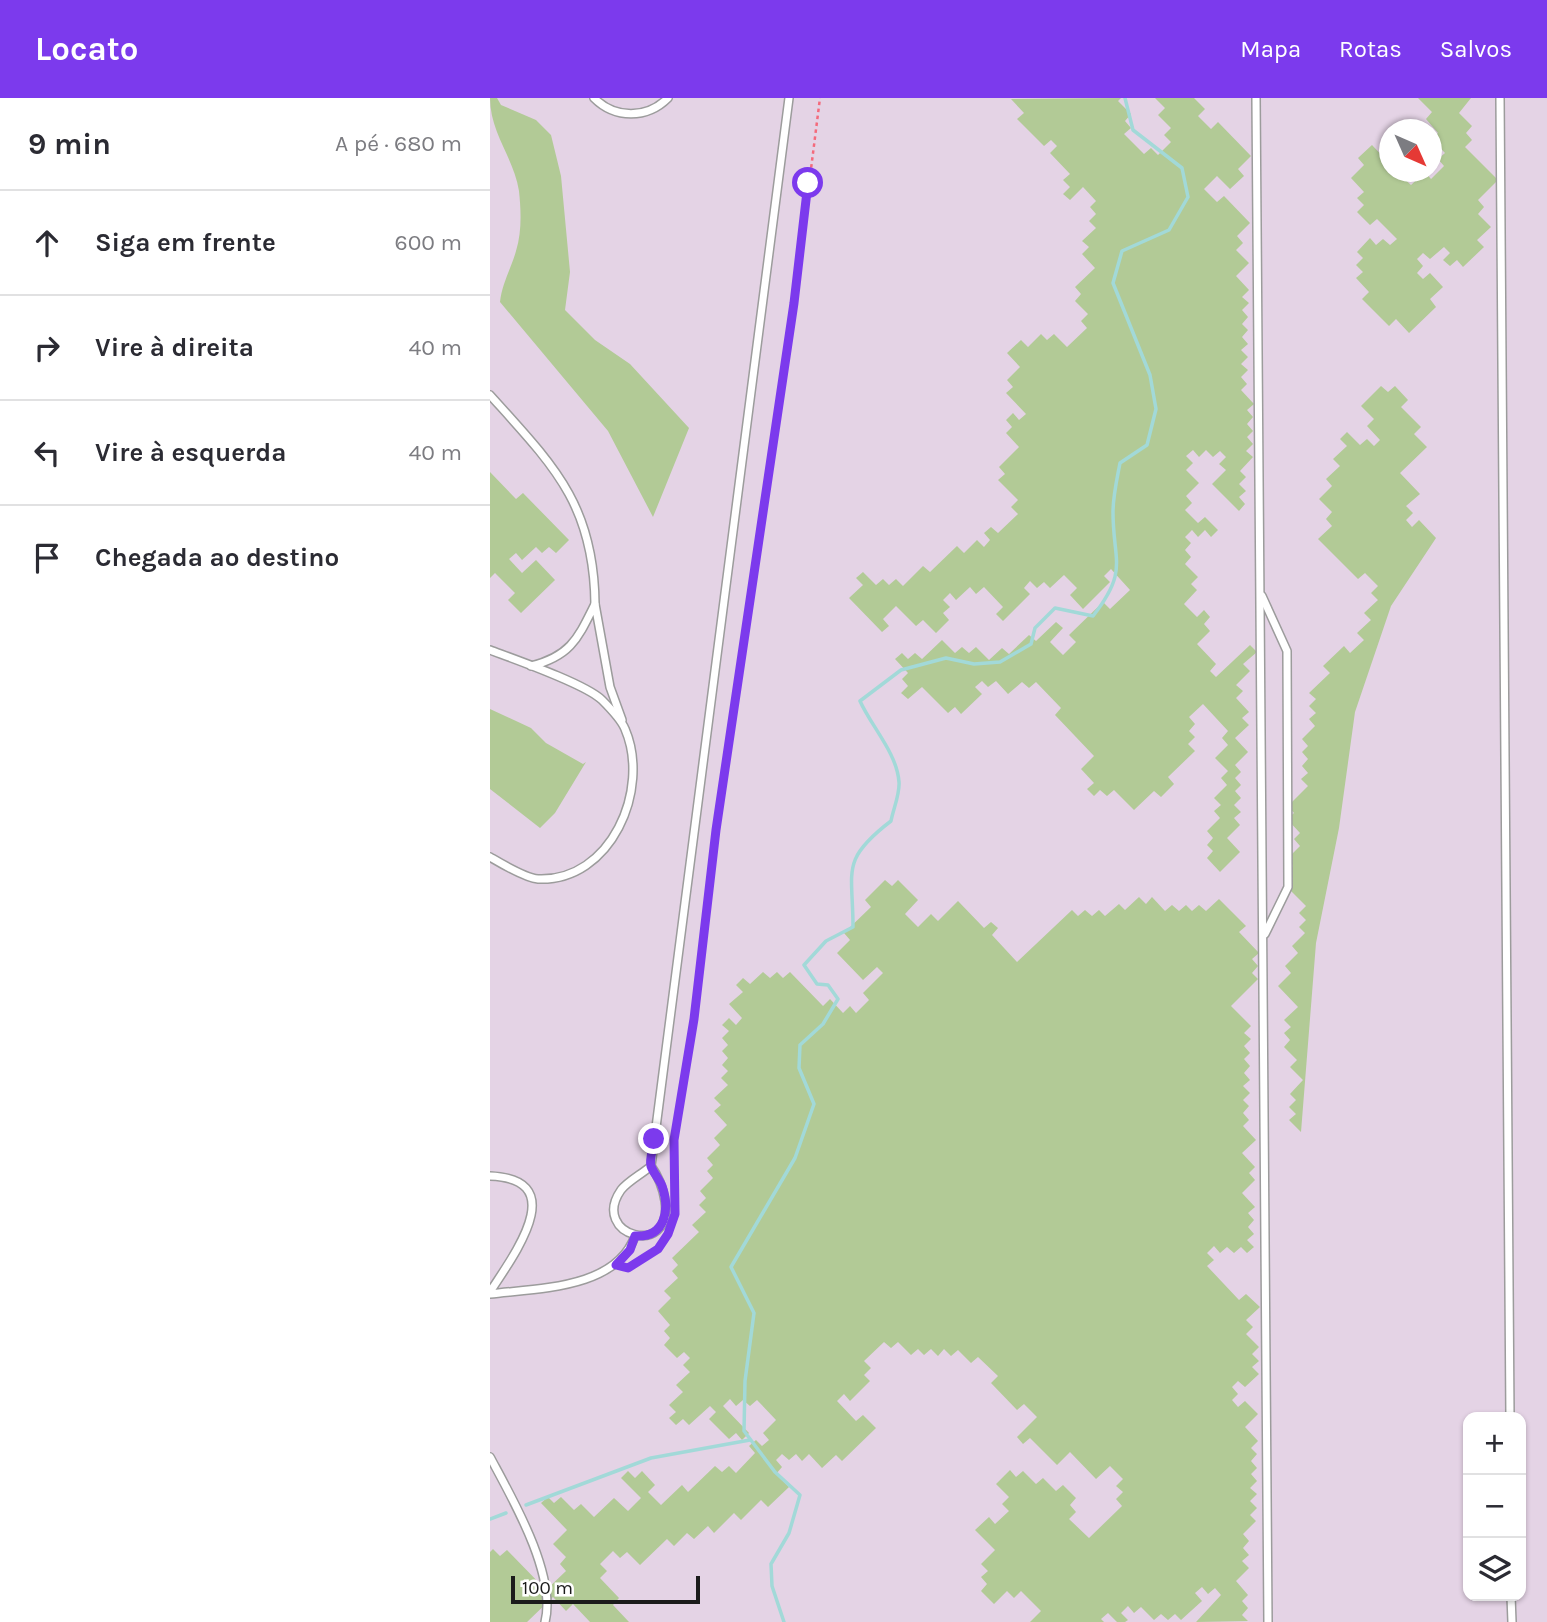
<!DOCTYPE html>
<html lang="pt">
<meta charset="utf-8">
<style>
:root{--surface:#fff;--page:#f2f2f3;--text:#2b2b33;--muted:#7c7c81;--line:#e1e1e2;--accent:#7c3aed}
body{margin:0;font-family:Karla,sans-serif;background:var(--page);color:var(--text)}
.controls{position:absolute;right:21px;bottom:21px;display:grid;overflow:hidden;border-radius:14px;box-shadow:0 2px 5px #0004}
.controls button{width:63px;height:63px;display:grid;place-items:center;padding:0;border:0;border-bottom:2px solid var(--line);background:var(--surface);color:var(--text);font:35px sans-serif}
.compass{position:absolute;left:889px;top:21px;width:63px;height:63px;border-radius:50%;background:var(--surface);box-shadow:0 2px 5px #0004;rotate:135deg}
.scale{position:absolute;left:21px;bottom:18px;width:189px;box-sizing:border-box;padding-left:7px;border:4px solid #1b1b1b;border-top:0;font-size:19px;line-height:24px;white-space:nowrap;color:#1b1b1b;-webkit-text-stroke:5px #fff;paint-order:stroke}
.stop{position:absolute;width:21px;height:21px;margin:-16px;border:5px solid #7c3aed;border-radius:50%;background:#fff}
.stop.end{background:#7c3aed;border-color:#fff;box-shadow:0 2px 7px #0008}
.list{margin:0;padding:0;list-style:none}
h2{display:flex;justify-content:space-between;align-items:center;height:91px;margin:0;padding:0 28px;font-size:30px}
h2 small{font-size:23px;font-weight:400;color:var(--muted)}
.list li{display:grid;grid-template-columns:46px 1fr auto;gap:21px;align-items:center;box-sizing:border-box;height:105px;padding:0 28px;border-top:2px solid var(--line)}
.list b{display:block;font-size:26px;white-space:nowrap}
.list em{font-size:23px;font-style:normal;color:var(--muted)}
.icon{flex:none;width:38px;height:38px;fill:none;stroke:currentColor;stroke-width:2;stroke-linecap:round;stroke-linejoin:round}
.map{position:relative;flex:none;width:1057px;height:1524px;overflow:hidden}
header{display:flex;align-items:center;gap:42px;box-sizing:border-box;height:98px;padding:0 35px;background:var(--accent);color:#fff}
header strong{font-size:33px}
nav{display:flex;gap:38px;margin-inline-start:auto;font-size:24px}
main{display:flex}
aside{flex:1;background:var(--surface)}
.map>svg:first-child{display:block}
.industrial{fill:#e4d3e5;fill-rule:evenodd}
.forest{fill:#b2ca96}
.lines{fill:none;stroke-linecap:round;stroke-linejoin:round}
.stream{stroke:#a2d9d8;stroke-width:3.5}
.service-casing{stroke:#9c9c9c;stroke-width:10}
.path{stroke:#f46a7c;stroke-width:2.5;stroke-dasharray:3.5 3.5;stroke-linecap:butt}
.service{stroke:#fff;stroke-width:7}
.route{stroke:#7c3aed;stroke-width:9}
</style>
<header>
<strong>Locato</strong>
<nav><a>Mapa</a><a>Rotas</a><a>Salvos</a></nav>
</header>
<main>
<aside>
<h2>9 min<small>A pé · 680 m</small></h2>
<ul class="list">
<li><svg class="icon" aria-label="ahead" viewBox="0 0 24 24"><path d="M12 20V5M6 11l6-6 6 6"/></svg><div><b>Siga em frente</b></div><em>600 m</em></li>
<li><svg class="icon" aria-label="right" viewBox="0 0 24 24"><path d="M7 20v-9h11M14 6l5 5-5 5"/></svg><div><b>Vire à direita</b></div><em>40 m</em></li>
<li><svg class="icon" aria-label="left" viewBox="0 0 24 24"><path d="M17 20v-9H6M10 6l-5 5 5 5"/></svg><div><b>Vire à esquerda</b></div><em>40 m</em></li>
<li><svg class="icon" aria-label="arrive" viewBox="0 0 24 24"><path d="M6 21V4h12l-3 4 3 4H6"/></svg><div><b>Chegada ao destino</b></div></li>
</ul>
</aside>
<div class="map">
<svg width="1057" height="1524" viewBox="0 0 1057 1524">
<rect width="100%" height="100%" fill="#ece6e0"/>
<path class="industrial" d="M0,0H1057V1524H0ZM900,32H942V74H900ZM978,1319H1031V1498H978Z"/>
<g class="forest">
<path d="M0,0H7L11,7L46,22L61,37L71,78L80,174L75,212L105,242L140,266L199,330L163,419L118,333L10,204C12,185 21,171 26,153C32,134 31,112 29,93C24,60 0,35 0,0Z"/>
<polygon points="631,0 628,3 641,16 635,23 641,30 634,36 654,56 661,50 668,57 681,44 674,37 681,30 668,17 675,10 665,0 704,0 715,11 708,18 721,31 728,24 761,58 748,71 754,78 740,91 727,78 714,91 727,104 734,98 760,125 747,138 753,145 746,152 759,165 746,178 759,192 752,199 759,205 752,212 758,219 752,226 758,232 752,239 758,246 751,252 758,259 751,266 758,272 751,279 757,286 751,292 764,306 757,312 763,319 757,326 763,333 757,339 763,346 756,353 763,359 750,373 756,379 749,386 756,393 749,399 755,406 749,413 722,386 736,372 729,366 736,359 730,353 723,359 716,352 709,359 703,352 696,358 703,365 696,372 709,385 696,398 702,405 695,412 708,425 715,419 728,432 721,439 715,432 708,439 702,432 695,439 701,445 695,452 701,459 695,466 708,479 701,486 707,492 694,506 707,519 714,512 720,519 714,526 720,533 707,546 726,566 720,573 726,579 760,547 767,554 753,566 760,573 746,587 753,593 746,600 759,614 752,620 759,627 745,640 758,654 745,667 751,674 745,680 751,687 745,693 751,700 744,707 751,714 744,720 750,727 737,740 750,754 730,774 717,760 723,753 717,747 723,740 717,733 730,720 724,713 731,707 724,700 737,687 731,680 738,673 725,660 738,647 732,640 738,633 713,606 699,619 705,626 699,633 705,639 698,646 705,653 678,679 684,686 671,699 664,693 644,712 624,692 617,698 610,692 604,698 597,691 604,685 591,671 604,658 565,617 571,610 546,584 539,590 532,584 518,596 506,583 498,589 492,583 485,589 492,596 471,616 465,609 458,615 432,589 418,601 411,595 418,588 412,581 418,575 405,561 412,555 418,561 425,555 432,561 452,542 465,555 472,549 479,555 486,549 499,562 512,550 519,556 539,537 546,543 566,524 573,530 560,544 573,557 586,544 579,537 613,504 620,511 640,492 621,471 614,478 620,484 593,511 580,497 587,490 574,477 560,490 554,484 547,490 540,483 534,490 540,496 513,523 506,516 513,509 494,489 486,496 480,489 466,502 460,495 453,502 460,509 453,515 459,522 446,535 433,522 426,528 406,508 393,521 399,528 392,534 359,500 373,487 366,480 373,474 386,487 393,481 399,487 406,481 413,488 433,468 440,474 467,448 474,455 487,442 494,449 500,442 494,435 501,429 508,435 528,416 521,409 528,402 508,382 515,376 509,369 529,349 516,335 522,329 516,322 523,315 529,322 536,316 516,295 523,289 517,282 530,269 517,255 531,242 538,249 551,236 557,242 564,236 577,249 597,230 591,223 598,216 585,203 591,196 585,189 605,170 592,156 599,149 592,143 606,130 599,123 606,116 600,109 606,103 593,89 580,102 573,96 580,89 573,82 580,76 560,55 567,48 561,42 554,48 527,21 534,15 521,1"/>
<polygon points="928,0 981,0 969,15 982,28 976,35 982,42 975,49 1008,82 988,102 994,109 988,116 1001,129 987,142 994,149 973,169 967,162 960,168 953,162 960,155 954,149 940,161 933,155 927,161 933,168 927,175 933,181 940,175 953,189 940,201 946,209 919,235 906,221 899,228 872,201 879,194 866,180 873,174 866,167 873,160 867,154 880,140 886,147 893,141 900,147 907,141 887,121 880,127 867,114 874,107 867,100 874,94 861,80 874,67 868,60 882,47 899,65 900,74 907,74 921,87 935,74 941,81 954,68 948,61 955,55 942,41 948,35 936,21 942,14"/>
<polygon points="891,288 898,294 905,288 918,302 911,309 931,329 924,336 937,349 910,375 930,396 916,408 923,415 916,422 922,429 929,422 946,440 901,508 865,614 849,730 826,845 811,1034 799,1022 806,1016 799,1009 806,1002 800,996 813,982 800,969 807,962 794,949 800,942 794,935 801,929 794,922 808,909 788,888 801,875 795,868 808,855 802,848 815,835 809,829 816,822 809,815 816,808 796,788 803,781 796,775 803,768 797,761 810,748 804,741 810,735 797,721 804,715 798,708 818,688 811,681 818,675 812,668 818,661 812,654 818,648 812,641 825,628 819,621 826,615 819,608 826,601 819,595 840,575 833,568 854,548 860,555 874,542 867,535 881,522 874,515 888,502 881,495 888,488 875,475 868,481 828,441 842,428 836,421 842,414 829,401 842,388 836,381 850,368 843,361 857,348 850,341 857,334 870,347 877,341 884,348 890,342 877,328 884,321 871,308"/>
<polygon points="0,374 26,401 33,395 79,442 66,455 59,449 52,455 46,449 32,462 26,455 19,461 32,475 46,462 65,482 31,515 18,502 25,495 5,475 0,480"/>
<polygon points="0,611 41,630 56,645 93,666 96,664 65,715 50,730 0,691"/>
<polygon points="395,782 402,788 408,782 428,802 415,816 428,829 441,816 448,823 468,803 494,830 501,824 508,830 502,837 527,864 582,812 588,818 595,812 602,818 609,812 615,818 629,806 635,812 649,799 656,806 662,799 675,813 682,807 689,813 696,807 702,813 709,807 716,813 729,801 756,828 749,834 769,855 762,861 768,868 762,875 768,881 741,908 761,928 754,935 761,941 754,948 760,955 754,961 760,968 754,975 760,982 753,988 760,995 753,1002 759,1008 753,1015 759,1022 753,1028 766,1042 752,1055 765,1069 759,1075 765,1082 752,1095 765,1109 758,1115 764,1122 758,1129 764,1136 757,1142 764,1149 757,1155 751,1149 744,1155 737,1149 730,1155 724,1148 717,1155 724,1162 717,1168 749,1202 756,1196 770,1209 756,1222 763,1229 756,1236 769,1249 762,1256 769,1263 762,1269 769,1276 755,1289 748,1283 742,1289 748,1296 742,1302 748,1309 755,1303 768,1316 755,1329 768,1343 761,1350 767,1356 761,1363 767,1370 761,1376 767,1383 760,1390 767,1396 760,1403 767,1410 760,1417 766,1423 753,1436 759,1443 753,1450 759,1457 752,1463 759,1470 746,1483 758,1497 752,1503 758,1510 752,1517 758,1523 706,1524 731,1497 725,1490 718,1496 712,1489 705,1495 712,1503 691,1522 685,1516 678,1522 671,1516 664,1522 651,1509 644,1515 638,1508 631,1515 638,1522 635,1524 627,1524 618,1515 611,1521 614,1524 540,1524 551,1513 531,1493 524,1500 517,1493 504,1506 491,1493 497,1486 491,1479 498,1473 491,1466 505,1452 485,1432 499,1419 505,1426 519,1413 512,1406 519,1399 506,1386 520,1372 526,1379 533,1373 546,1386 553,1380 566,1393 573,1387 586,1400 580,1407 586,1414 579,1421 599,1440 632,1408 626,1401 633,1394 626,1388 633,1381 620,1368 606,1381 580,1354 567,1367 540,1340 533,1346 527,1339 547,1319 534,1306 527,1312 501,1285 508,1278 488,1259 481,1265 468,1252 461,1258 454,1251 448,1258 441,1251 434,1257 428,1251 421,1257 408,1244 401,1250 394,1244 374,1263 381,1270 374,1277 380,1283 360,1303 354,1296 347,1303 366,1323 373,1317 386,1330 352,1363 346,1357 332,1370 319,1356 312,1363 306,1356 299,1362 292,1356 286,1362 292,1369 286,1376 299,1389 278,1409 271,1402 251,1422 244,1415 224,1435 218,1428 204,1441 197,1435 184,1448 177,1441 150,1467 137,1454 130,1460 123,1453 110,1466 117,1473 110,1480 129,1500 123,1507 139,1524 100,1524 83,1506 76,1513 63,1499 37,1524 0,1524 0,1454 3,1451 10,1458 17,1452 56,1492 76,1473 70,1466 76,1459 63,1446 77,1432 51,1405 58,1399 64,1405 71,1399 84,1412 91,1406 104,1419 124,1400 138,1413 151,1400 131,1380 138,1373 145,1380 152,1373 165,1387 158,1394 171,1407 192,1387 198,1394 225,1368 232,1374 239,1368 246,1375 265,1355 259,1348 266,1342 272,1348 279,1342 273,1335 286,1322 267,1302 260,1308 253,1302 246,1308 240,1301 233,1308 259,1335 252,1342 246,1335 239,1341 219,1321 226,1314 220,1308 199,1327 193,1321 186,1327 179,1320 186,1314 179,1307 193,1294 186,1287 200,1274 193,1267 200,1260 194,1254 187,1260 174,1247 180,1240 174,1233 180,1227 168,1213 181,1200 174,1193 188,1180 182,1173 188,1167 182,1160 209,1134 202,1127 216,1114 209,1107 216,1100 210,1093 223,1080 217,1073 223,1067 217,1060 230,1047 224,1040 237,1027 224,1013 231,1007 224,1000 238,987 231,980 238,973 232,967 238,960 232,953 238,947 232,940 239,933 232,927 239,920 246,927 252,920 239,906 253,894 246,887 253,880 260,886 273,874 280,880 287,874 293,880 300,874 333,908 340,901 353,915 360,908 366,915 379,902 373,895 393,875 387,869 373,882 347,855 360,842 354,835 381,809 375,802"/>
</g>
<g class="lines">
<g class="stream">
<polyline points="36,1407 161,1360 260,1342"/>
<polyline points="0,1421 16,1415"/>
<path d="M294,1524L282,1488L281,1466L299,1435L310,1397L285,1374L254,1333L255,1283L264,1215L241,1169L305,1060L324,1006L309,970L310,947L333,926L348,901L338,887L327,886L314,867L336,843L363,829C363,772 350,762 401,723C403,712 410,696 409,684C407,655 381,628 370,603L411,572L456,560L484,566L510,564L541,546L545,530L565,510L603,518C639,472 623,464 623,414C623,398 627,381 630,365L657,347L666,311L660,277L623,185L632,153L679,132L698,99L692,70L643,32L635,0"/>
</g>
<defs>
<g id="service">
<path d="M104,0C125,21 157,21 178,0"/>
<polyline points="766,0 778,1524"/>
<polyline points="1010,0 1020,1319"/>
<path d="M0,297C63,367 104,406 105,506"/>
<polyline points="772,498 797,553 798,789 775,836"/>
<path d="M0,552C24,561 96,586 112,602C119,609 131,621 135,631C161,691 121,784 48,781C35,780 12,766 0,759"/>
<path d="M41,568C81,558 88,540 105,506L120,589L132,622"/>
<path d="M161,1068C169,1079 173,1090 175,1103C184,1161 99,1138 131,1092C138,1083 152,1076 161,1068L299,0"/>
<path d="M0,1078C82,1081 23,1158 0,1194"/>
<path d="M0,1196C48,1190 126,1191 145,1138"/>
<path d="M0,1359C22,1400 67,1477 55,1524"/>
<polyline points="1021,1498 1022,1524"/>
</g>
</defs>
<use href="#service" class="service-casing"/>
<g class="path">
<polyline points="185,1096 184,1042 304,205 330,0"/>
<polyline points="135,1169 168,1151 179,1133"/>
</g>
<use href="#service" class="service"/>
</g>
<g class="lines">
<path class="route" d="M164,1041C164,1048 159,1061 161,1068C163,1074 169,1081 172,1088C180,1111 176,1140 145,1138L140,1152L126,1167L138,1170L168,1151L178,1136L185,1116L184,1042L204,921L226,732L304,205L318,85"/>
</g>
</svg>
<div class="controls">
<button>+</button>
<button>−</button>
<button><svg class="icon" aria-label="layers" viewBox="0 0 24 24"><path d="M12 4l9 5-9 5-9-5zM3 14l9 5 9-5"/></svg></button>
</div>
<svg class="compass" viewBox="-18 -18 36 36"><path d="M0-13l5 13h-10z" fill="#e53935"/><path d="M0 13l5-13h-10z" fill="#7c7c81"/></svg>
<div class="scale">100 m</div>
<div class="stop" style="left:318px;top:85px"></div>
<div class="stop end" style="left:164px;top:1041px"></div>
</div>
</main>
